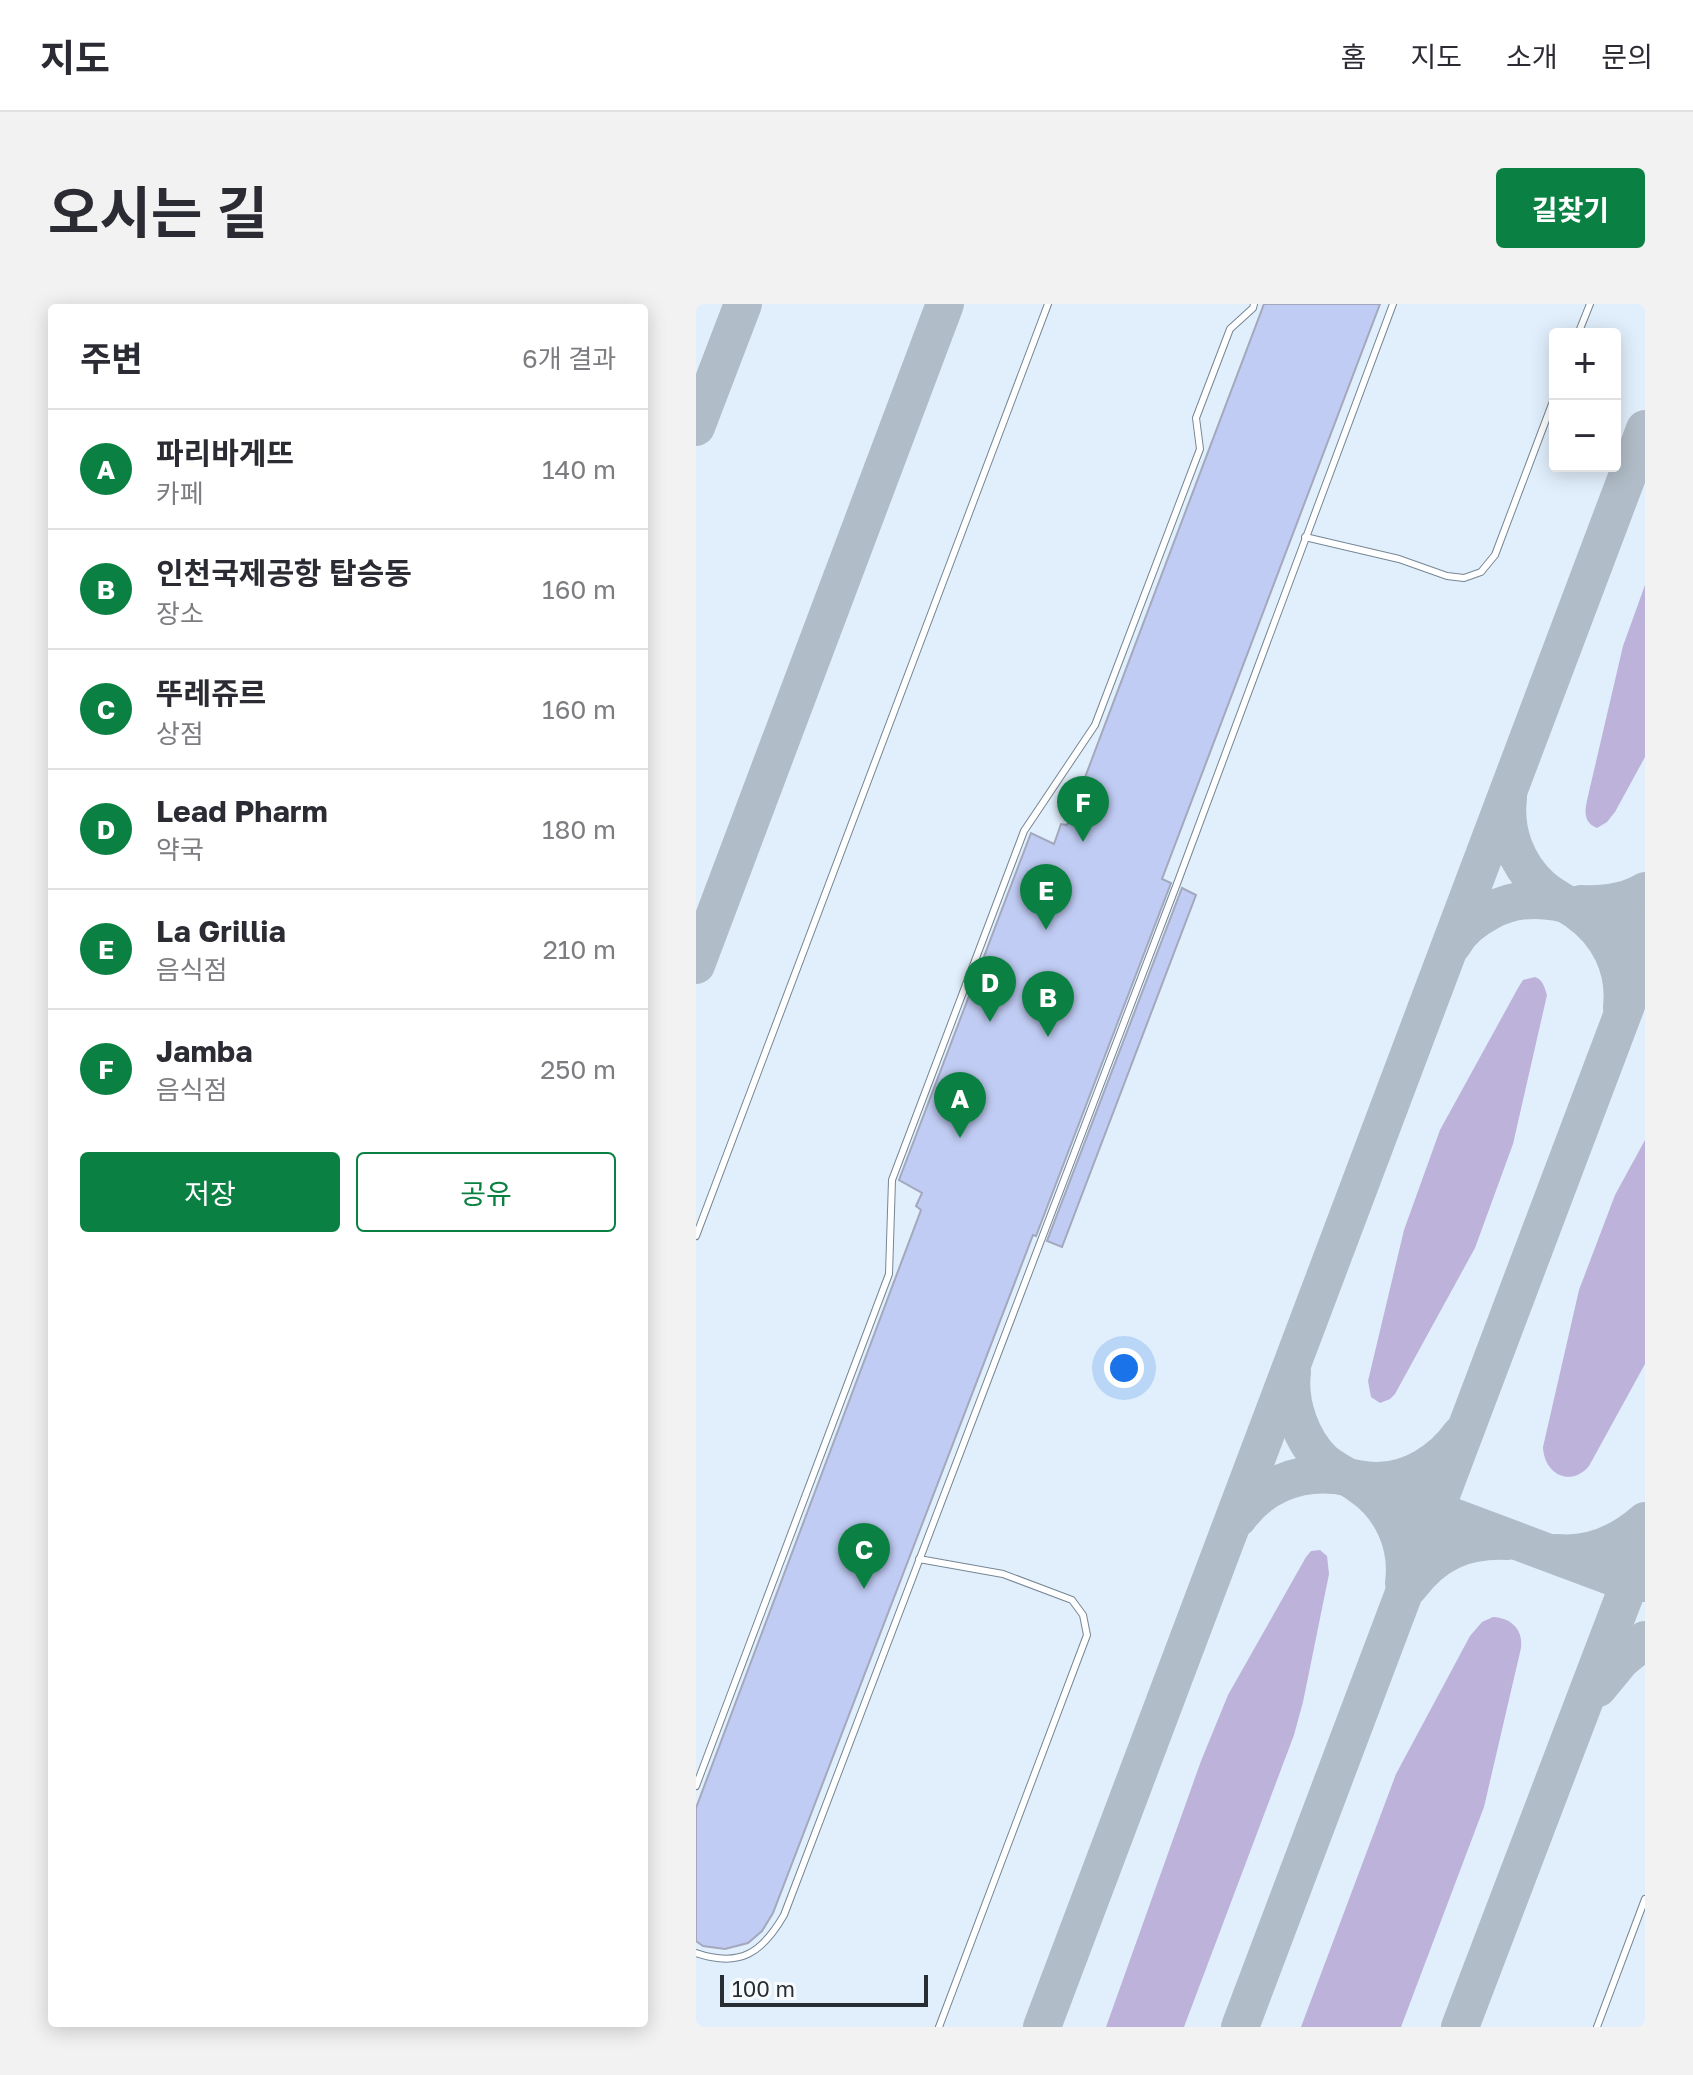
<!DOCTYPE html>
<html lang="ko">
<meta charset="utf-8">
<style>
:root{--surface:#fff;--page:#f2f2f3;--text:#2b2b33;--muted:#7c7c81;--line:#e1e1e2;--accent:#0b8043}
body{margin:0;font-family:"Golos Text","Noto Sans KR",sans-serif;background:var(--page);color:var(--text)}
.controls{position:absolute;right:24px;top:24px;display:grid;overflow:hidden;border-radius:8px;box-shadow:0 4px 20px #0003}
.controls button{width:72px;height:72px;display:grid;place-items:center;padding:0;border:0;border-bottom:2px solid var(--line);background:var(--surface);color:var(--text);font:40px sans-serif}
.scale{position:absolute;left:24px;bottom:20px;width:208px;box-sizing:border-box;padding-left:8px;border:4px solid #272d33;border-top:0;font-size:22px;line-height:28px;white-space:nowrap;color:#272d33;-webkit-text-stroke:6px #f7fbfe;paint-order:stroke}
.you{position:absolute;left:428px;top:1064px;width:28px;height:28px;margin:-20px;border:6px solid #fff;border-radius:50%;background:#1a73e8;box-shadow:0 0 0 12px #1a73e833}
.badge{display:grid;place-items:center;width:52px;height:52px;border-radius:50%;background:var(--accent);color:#fff;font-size:26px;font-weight:700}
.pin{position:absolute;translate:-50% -66px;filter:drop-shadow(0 2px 4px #0008)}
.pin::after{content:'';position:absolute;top:42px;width:28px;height:24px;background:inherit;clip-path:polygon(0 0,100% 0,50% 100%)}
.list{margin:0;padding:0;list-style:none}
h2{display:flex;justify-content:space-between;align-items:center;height:104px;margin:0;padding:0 32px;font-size:34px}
h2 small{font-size:26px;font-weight:400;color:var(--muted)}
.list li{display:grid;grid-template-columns:52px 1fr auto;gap:24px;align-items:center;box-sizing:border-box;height:120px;padding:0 32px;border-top:2px solid var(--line)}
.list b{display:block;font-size:30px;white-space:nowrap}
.list p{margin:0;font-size:26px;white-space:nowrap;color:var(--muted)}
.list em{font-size:26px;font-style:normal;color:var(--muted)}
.actions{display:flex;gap:16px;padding:24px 32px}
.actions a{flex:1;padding:18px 0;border:2px solid var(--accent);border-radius:8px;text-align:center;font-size:28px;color:var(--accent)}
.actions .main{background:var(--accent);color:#fff}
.map{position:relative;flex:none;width:949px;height:1723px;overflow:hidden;border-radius:8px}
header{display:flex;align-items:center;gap:48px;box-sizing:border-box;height:112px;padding:0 40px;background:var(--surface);border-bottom:2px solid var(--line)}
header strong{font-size:38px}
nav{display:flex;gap:44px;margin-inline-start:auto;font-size:28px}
.intro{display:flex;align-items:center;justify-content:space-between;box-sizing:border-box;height:192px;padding:0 48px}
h1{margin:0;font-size:56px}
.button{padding:20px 36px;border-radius:8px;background:var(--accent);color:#fff;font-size:28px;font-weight:700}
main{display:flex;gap:48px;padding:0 48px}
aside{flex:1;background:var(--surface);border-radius:8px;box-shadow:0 4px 20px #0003}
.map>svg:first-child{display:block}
.green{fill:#bdb2da}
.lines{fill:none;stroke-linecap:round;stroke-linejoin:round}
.taxiway{stroke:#b0bcc7;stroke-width:38}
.building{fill:#c1ccf4;stroke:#a3a8bc;stroke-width:2}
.service-casing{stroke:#768694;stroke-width:8}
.service{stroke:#fff;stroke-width:6}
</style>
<header>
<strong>지도</strong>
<nav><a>홈</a><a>지도</a><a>소개</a><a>문의</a></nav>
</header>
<div class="intro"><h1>오시는 길</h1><a class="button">길찾기</a></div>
<main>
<aside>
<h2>주변<small>6개 결과</small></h2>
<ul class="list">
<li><span class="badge">A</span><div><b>파리바게뜨</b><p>카페</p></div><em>140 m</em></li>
<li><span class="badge">B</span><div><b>인천국제공항 탑승동</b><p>장소</p></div><em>160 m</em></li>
<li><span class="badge">C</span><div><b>뚜레쥬르</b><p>상점</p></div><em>160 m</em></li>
<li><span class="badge">D</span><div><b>Lead Pharm</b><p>약국</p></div><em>180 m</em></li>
<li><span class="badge">E</span><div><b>La Grillia</b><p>음식점</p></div><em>210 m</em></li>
<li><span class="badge">F</span><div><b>Jamba</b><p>음식점</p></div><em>250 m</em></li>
</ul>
<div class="actions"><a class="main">저장</a><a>공유</a></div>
</aside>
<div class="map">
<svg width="949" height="1723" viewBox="0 0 949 1723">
<rect width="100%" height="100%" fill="#e1effc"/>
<g class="green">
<path d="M949,281V453L919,508L911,518L901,524C886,518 889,505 892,492L927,342Z"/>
<path d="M839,673C847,676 848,682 851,691L817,840L779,944L699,1090L694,1095L684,1099L675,1093L672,1077L708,926L744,826L822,684L827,676Z"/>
<path d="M949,836V1060L893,1162C874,1184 848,1170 847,1143L883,986L919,891Z"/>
<polygon points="624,1246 631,1252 633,1270 607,1398 598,1431 488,1723 410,1723 505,1457 532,1391 610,1253 615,1247"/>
<path d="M797,1313C815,1314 827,1325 825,1344L788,1503L705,1723H605L700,1470L774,1332L786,1318Z"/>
</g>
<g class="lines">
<g class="taxiway">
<polyline points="0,123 47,0"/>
<path d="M812,494C808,527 820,560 845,583C856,593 870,599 881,607C913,629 930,665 926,703"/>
<path d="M885,600C907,601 929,599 949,587"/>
<path d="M757,640C765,625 779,615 794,607C845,579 899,610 949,629"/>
<polyline points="0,661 249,0"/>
<path d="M596,1068C592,1098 605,1137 628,1158C639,1167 653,1173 665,1182C696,1203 713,1241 708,1279"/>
<polyline points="653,1174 917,1273 949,1279"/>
<path d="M542,1214C564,1183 600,1167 639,1171C653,1173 667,1177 681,1177C714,1177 746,1157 765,1130"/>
<path d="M861,1249C896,1252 924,1239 949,1217"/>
<path d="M713,1283C739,1248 769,1235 812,1237"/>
<polyline points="902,1384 925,1356 949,1336"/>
<polyline points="346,1723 949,125"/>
<polyline points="544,1723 949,651"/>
<polyline points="764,1723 949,1238"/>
</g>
</g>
<g class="building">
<polygon points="568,0 684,0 466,575 475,579 340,932 337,931 77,1609 66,1627 52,1639 29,1645 7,1642 0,1637 0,1504 225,906 220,902 226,889 203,876 335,529 358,540 365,520 371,521"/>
<polygon points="486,584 500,591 366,943 351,937"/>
</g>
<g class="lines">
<defs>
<g id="service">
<polyline points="882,30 894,0"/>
<polyline points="609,233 703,255 751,272 768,274 785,268 799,251 859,92"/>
<polyline points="0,932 352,0"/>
<polyline points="223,1255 307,1270 376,1296 387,1311 391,1331 243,1723"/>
<polyline points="0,1482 193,970 196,876 328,527 399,421 504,145 500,114 534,25 557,4 558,0"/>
<path d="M0,1649C44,1664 66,1649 88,1611L482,577L697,0"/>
<polyline points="901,1723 949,1595"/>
</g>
</defs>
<use href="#service" class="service-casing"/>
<use href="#service" class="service"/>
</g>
</svg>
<div class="controls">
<button>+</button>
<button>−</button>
</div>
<div class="scale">100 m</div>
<div class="you"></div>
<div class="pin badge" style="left:264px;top:834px">A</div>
<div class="pin badge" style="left:352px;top:733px">B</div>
<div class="pin badge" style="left:168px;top:1285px">C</div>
<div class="pin badge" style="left:294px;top:718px">D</div>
<div class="pin badge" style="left:350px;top:626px">E</div>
<div class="pin badge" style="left:387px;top:538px">F</div>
</div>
</main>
